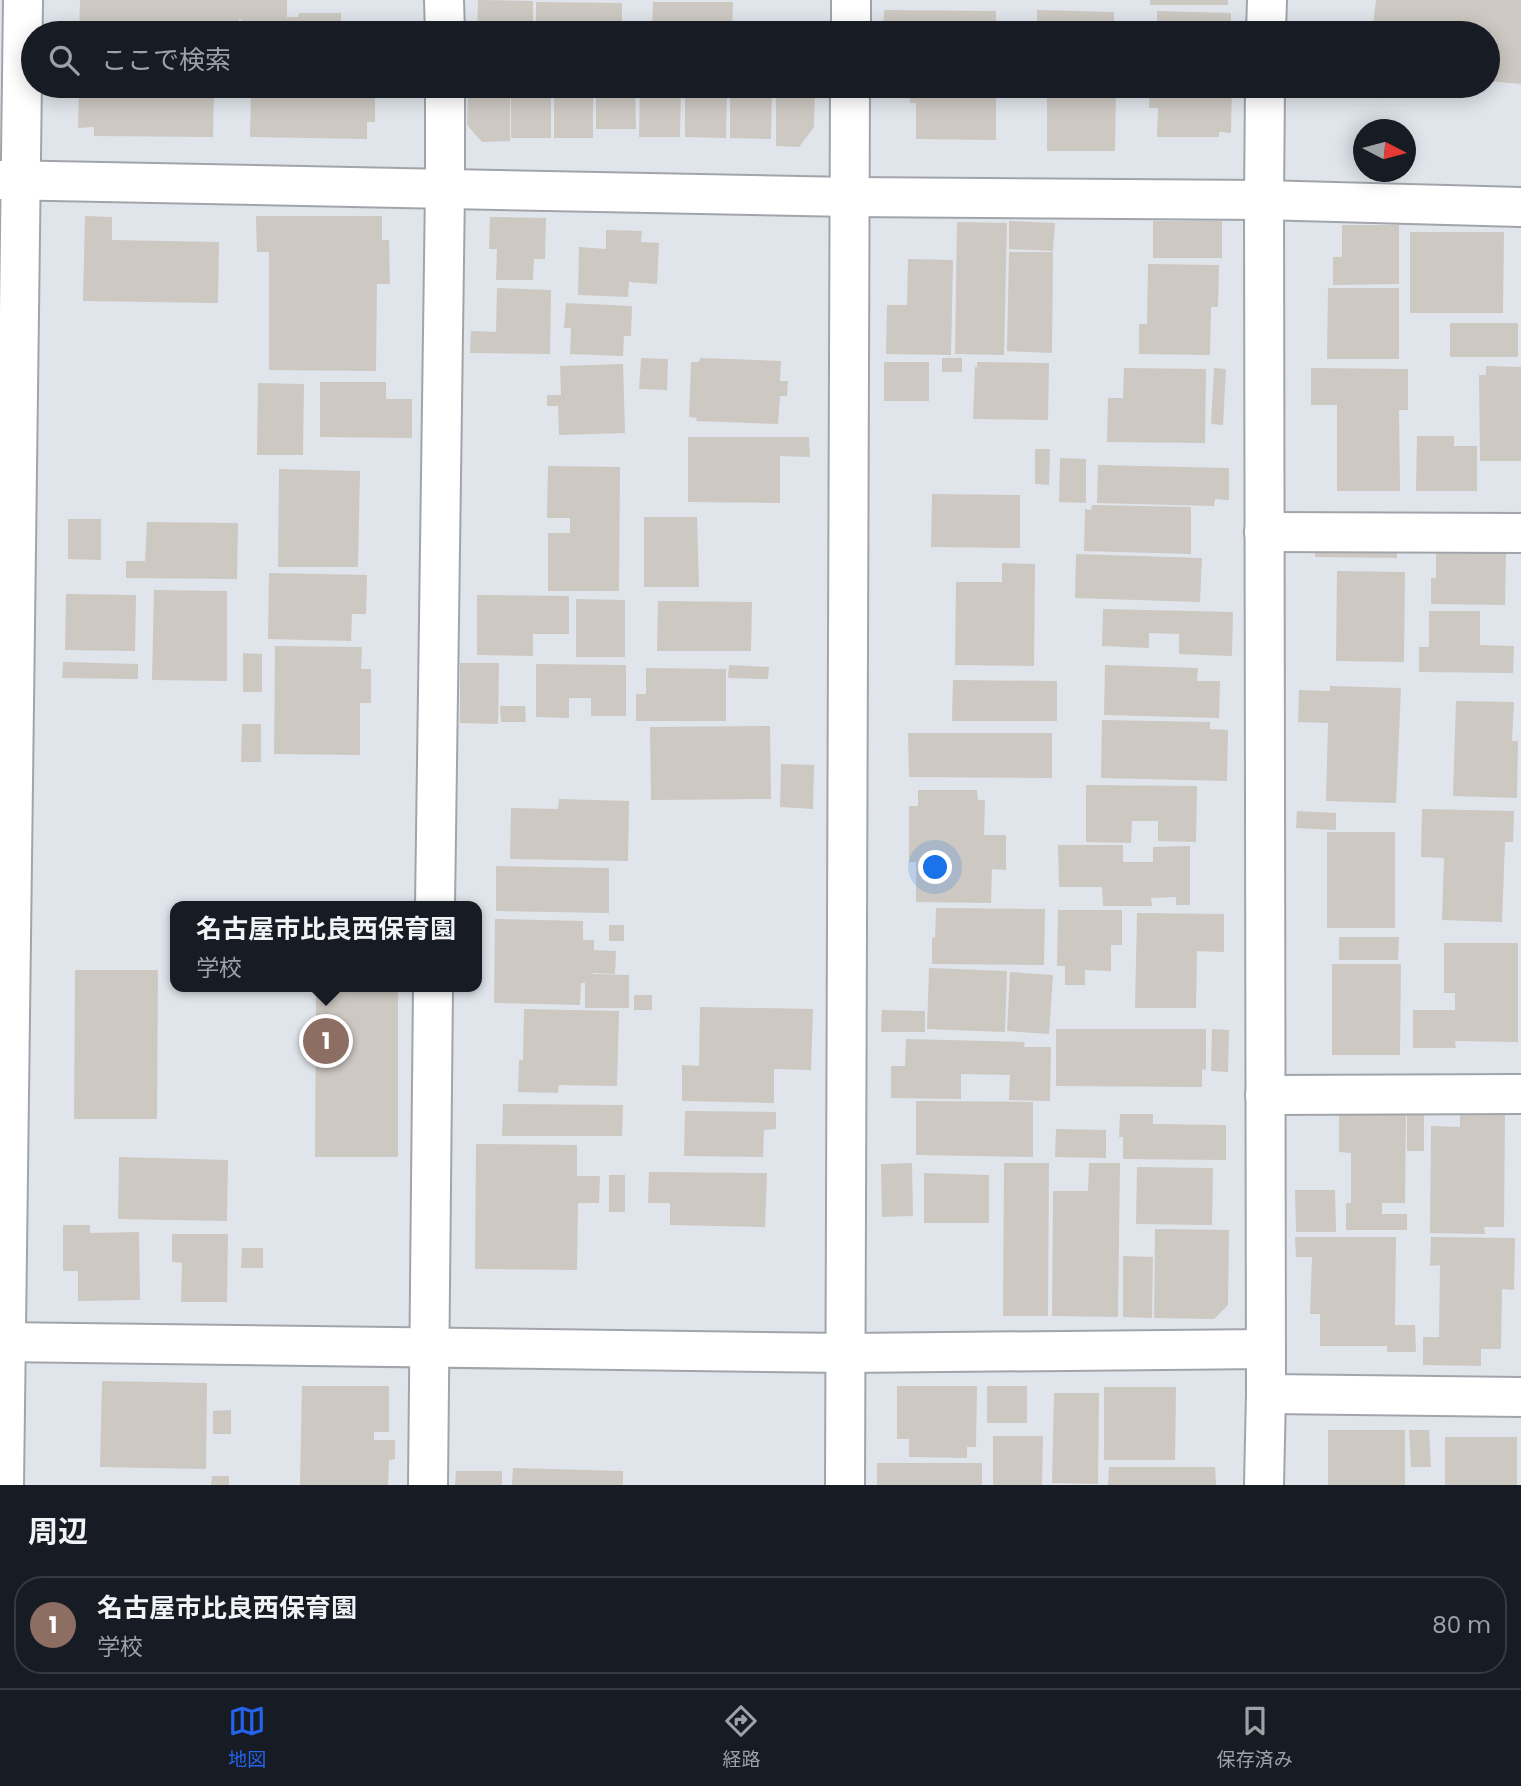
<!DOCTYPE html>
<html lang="ja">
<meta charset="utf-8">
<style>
:root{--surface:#171b24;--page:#242831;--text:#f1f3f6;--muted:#9ea1a6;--line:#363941;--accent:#2563eb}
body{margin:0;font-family:Poppins,"Noto Sans JP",sans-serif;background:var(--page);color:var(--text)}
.compass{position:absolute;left:1353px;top:119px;width:63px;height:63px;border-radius:50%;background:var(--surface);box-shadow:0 4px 18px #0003;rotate:96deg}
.you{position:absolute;left:936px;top:868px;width:24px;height:24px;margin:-18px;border:5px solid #fff;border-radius:50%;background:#1a73e8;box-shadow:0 0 0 10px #1a73e833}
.badge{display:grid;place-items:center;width:46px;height:46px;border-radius:50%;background:var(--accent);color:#fff;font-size:23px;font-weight:700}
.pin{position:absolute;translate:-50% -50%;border:4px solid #fff;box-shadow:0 2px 7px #0006}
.popup{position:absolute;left:170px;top:901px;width:312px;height:91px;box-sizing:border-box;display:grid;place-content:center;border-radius:14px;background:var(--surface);filter:drop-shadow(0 2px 5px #0005);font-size:23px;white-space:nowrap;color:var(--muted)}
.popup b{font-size:26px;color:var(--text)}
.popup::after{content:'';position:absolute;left:50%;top:100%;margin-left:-14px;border:14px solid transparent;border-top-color:var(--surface)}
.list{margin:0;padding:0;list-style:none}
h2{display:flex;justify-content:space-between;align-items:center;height:91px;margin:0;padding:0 28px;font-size:30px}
h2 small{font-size:23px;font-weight:400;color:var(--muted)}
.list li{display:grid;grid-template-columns:46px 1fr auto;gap:21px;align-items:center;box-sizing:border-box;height:98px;margin:0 14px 14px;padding:0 14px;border:2px solid var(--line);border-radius:28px}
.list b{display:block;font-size:26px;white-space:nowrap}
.list p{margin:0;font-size:23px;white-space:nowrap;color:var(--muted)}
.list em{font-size:23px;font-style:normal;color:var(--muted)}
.icon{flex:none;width:38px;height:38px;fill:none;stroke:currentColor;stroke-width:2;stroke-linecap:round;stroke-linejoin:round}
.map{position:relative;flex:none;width:1521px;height:1485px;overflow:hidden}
.search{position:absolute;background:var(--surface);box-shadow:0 4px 18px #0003;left:21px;right:21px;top:21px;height:77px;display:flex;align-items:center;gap:18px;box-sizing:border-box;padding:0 24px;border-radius:38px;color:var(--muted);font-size:26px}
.sheet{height:203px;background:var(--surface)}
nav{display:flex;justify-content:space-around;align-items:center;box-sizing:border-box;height:98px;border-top:2px solid var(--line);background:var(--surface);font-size:19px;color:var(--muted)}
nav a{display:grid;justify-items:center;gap:4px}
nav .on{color:var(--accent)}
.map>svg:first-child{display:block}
.building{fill:#cdc8c2}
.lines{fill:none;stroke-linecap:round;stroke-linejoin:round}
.street-casing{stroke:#a1a5ab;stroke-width:42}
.secondary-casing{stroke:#a1a5ab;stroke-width:42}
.street{stroke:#fff;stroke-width:38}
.secondary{stroke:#fff;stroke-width:38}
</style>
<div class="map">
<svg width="1521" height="1485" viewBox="0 0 1521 1485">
<rect width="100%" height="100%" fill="#e0e5eb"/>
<g class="building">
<polygon points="80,0 287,0 287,17 298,17 299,13 341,13 341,21 367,21 367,28 376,28 376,33 242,33 242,20 239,19 239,33 79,33"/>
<polygon points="478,0 533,1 533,33 477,33"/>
<rect x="1150" y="0" width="78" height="5"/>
<polygon points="1376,0 1521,0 1521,84 1488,81 1488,33 1372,33"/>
<polygon points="536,2 622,3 622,33 536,33"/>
<polygon points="653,2 733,2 732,33 652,33"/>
<polygon points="884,10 996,11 996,33 883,33"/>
<polygon points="1037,10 1114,12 1114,33 1037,33"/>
<polygon points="1157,11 1231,13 1231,33 1157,33"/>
<polygon points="79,86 208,86 208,89 214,89 213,137 94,136 94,127 78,128"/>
<polygon points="251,86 375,86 375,122 367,122 367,139 250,137"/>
<polygon points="468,86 510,86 510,141 482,142 467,125"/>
<rect x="511" y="86" width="40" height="52"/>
<rect x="554" y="86" width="39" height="52"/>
<polygon points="596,86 635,86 636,129 596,129"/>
<polygon points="640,86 681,86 680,137 639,137"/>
<polygon points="685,86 727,86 726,138 685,137"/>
<polygon points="730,86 772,86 771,139 730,138"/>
<polygon points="776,86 815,86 814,127 799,147 776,146"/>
<polygon points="910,86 996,86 996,140 916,139 916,103 910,103"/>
<polygon points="1150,86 1232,86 1231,133 1219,132 1219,137 1157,137 1158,108 1149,108"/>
<polygon points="1047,87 1116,87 1115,151 1047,151"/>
<polygon points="85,216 112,217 112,240 219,242 218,303 83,301"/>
<polygon points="256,216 382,216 382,240 389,240 390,284 377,284 376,371 269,370 269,252 257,252"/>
<polygon points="490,217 546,218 545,259 534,259 533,280 496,280 497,249 489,249"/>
<polygon points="1009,221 1055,223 1053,251 1009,249"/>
<rect x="1153" y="221" width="69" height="37"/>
<polygon points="957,222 1007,223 1004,355 955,354"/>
<polygon points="1342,225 1399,225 1399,284 1333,285 1333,257 1342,257"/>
<polygon points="606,230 642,231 641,242 659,243 657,284 629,282 628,297 578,295 579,247 606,249"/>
<polygon points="1410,232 1504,232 1503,313 1410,313"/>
<polygon points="1009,252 1053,252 1052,353 1007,351"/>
<polygon points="908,259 953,260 951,355 886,354 887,305 907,305"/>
<polygon points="1148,264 1219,265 1218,307 1211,307 1210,355 1139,354 1139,324 1147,324"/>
<polygon points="497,288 551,290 550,354 470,353 471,331 496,332"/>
<polygon points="1328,288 1399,288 1399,359 1327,359"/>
<polygon points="566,303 632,306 631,336 624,336 623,356 570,354 571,328 564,328"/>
<rect x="1450" y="323" width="68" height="34"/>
<polygon points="641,358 668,359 667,390 639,389"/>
<polygon points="700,358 781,361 780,381 788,381 787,396 780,396 778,424 696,421 697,418 689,417 691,362 699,362"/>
<rect x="942" y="358" width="20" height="14"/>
<rect x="884" y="362" width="45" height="39"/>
<polygon points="977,362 1049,363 1048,420 973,419 975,367 977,367"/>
<polygon points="623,364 625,433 559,435 558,406 547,406 547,395 561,395 560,366"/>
<polygon points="1486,366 1521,367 1521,461 1480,461 1479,375 1486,375"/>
<polygon points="1124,368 1206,369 1205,443 1107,442 1108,398 1123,398"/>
<polygon points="1214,368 1226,369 1223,425 1211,424"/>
<polygon points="1311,368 1408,369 1408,410 1399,410 1400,491 1337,491 1337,405 1311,405"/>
<polygon points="320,382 386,382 386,399 412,399 412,438 320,437"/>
<polygon points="258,383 304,384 303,455 257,455"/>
<polygon points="1417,436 1454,436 1454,446 1477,446 1477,491 1416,491"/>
<polygon points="688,437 809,437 810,457 780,456 780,503 688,502"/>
<polygon points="1035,449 1050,449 1049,485 1035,484"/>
<polygon points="1060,458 1086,459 1086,503 1059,502"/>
<polygon points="1098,465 1229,468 1229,500 1215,499 1214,506 1097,503"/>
<polygon points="548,466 620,467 619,591 548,591 548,533 570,533 570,518 547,518"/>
<polygon points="279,469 360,471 358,567 278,567"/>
<polygon points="932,494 1020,495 1020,548 931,547"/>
<polygon points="1092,505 1191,507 1191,554 1084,551 1085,509 1091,510"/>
<polygon points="644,517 697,517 699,587 644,587"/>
<polygon points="68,519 101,519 101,560 68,559"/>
<polygon points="147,522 238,523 237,579 126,578 126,561 145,561"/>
<polygon points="1315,540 1397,541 1397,558 1315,557"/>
<polygon points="1436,545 1506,552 1505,605 1431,604 1431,578 1436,578"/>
<polygon points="1076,554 1202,558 1200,602 1075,598"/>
<polygon points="1002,563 1035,564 1034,666 955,665 956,582 1002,582"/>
<polygon points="1337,571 1405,572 1404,662 1336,661"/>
<polygon points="269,573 367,575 366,614 352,614 351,641 268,639"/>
<polygon points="154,590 227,591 227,681 152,680"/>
<polygon points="66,594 136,595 135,651 65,650"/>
<polygon points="477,595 569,596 569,634 533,634 533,656 477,655"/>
<polygon points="576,599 625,600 625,657 576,657"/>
<polygon points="658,601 752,602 751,651 657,651"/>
<polygon points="1103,609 1233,612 1232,656 1179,654 1179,634 1149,633 1149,648 1102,646"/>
<polygon points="1429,611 1480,611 1480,645 1514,646 1513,673 1419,672 1419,647 1429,647"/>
<polygon points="275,646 362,647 361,669 371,669 371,703 360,703 360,755 274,754"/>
<polygon points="243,653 262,654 262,692 243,692"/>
<polygon points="63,662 138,664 138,679 62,678"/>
<polygon points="460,663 499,663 498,724 460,723"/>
<polygon points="536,664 626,665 626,716 591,716 591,698 569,698 569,718 536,717"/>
<polygon points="729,665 769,667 768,679 728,678"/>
<polygon points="1105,665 1198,668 1197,681 1220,681 1219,718 1104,715"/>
<polygon points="646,668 726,669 726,721 636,721 636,694 646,694"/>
<polygon points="953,680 1057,681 1057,721 952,721"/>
<polygon points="1330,686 1401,688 1396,803 1326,801 1328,723 1298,722 1299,690 1330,691"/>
<polygon points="1456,701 1514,702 1512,741 1518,741 1517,798 1453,796"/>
<polygon points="500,706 525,706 526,722 501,722"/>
<polygon points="1102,720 1210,722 1210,729 1228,730 1227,781 1101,778"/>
<polygon points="242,724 261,724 261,762 241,762"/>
<polygon points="770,726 771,799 651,800 650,727"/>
<polygon points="908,733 1052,733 1052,778 909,777"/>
<polygon points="781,764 814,765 813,809 780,807"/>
<polygon points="1086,785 1197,786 1196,842 1158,841 1158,821 1132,821 1131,843 1086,842"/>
<polygon points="918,790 977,790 978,800 985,800 984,835 1006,835 1006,870 992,869 991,903 916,902 916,862 909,862 909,806 918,806"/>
<polygon points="559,799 629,801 628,861 510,859 511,808 558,809"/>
<polygon points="1422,809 1514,811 1513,842 1505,842 1502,922 1442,920 1444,858 1421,857"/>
<polygon points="1297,811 1336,813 1336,830 1296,828"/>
<rect x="1327" y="832" width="68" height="96"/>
<polygon points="1058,845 1123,845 1123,862 1153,862 1153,847 1190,846 1190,905 1176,905 1176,897 1151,898 1152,906 1103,906 1102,887 1059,887"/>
<polygon points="496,866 609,868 609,913 496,911"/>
<polygon points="936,908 1045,909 1044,965 932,964 932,937 935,938"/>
<polygon points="1058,910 1122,910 1122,945 1111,945 1111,971 1085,970 1085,985 1065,985 1065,966 1057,966"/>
<polygon points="1137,913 1224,914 1224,952 1197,951 1196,1008 1135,1008"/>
<polygon points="495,919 583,921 583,940 594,940 594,950 616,951 615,974 593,973 593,974 629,975 629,1008 585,1008 585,983 581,983 580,1005 494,1003"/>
<rect x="609" y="925" width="15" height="16"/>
<polygon points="1339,937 1399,937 1398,960 1339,960"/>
<polygon points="1444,943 1518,943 1518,1042 1455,1041 1456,1048 1413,1048 1413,1010 1455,1010 1455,993 1444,993"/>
<polygon points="1332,964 1401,964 1400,1055 1332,1055"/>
<polygon points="929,968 1007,971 1005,1032 927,1029"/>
<polygon points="75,970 158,970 157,1119 74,1119"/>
<polygon points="1010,972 1053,975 1049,1034 1007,1031"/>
<polygon points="316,987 398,987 398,1157 315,1157"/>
<rect x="634" y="995" width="18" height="15"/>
<polygon points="700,1007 813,1009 811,1070 774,1069 774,1103 682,1101 682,1065 699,1066"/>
<polygon points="524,1009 619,1011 617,1086 559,1085 558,1093 518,1092 519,1060 523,1060"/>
<polygon points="882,1010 925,1011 925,1032 881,1032"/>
<polygon points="1056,1029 1206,1029 1206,1070 1202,1069 1202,1087 1056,1086"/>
<polygon points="1212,1029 1229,1030 1228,1072 1211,1071"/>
<polygon points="906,1039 1025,1042 1024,1047 1051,1047 1050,1101 1009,1100 1010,1075 961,1074 961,1099 891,1098 891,1066 905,1066"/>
<polygon points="916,1101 1033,1102 1033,1157 916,1155"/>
<polygon points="503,1104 623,1105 622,1136 502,1136"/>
<polygon points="1406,1109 1405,1203 1382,1203 1382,1214 1407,1214 1407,1230 1346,1230 1346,1203 1351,1203 1351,1153 1339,1152 1339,1110"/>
<polygon points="1424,1109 1424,1151 1407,1151 1407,1110"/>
<polygon points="685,1111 776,1112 776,1129 764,1130 763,1157 684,1156"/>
<polygon points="1460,1112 1505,1113 1504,1227 1484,1227 1485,1234 1430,1233 1431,1126 1460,1127"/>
<polygon points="1120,1114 1153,1114 1153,1124 1226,1125 1226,1160 1123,1159 1123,1137 1119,1137"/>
<polygon points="1056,1129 1106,1130 1106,1158 1055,1157"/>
<polygon points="476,1144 577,1145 577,1176 600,1176 599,1203 578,1203 577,1270 475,1269"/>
<polygon points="119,1157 228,1160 227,1221 118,1219"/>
<polygon points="912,1163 913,1216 882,1217 881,1164"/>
<polygon points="1004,1163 1049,1163 1048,1316 1003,1316"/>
<polygon points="1089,1163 1120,1163 1118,1317 1052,1316 1053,1191 1088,1191"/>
<polygon points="1137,1167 1213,1168 1212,1225 1136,1224"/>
<polygon points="649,1172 767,1173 765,1227 670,1225 670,1203 648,1203"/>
<polygon points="924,1173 989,1175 989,1223 924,1223"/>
<rect x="609" y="1175" width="16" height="37"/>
<polygon points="1295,1190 1335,1190 1336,1232 1296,1232"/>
<polygon points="63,1225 90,1225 90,1233 139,1232 140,1300 78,1301 78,1271 63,1271"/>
<polygon points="1155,1229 1229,1230 1228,1305 1214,1319 1154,1318"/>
<polygon points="172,1234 228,1234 227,1302 181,1302 182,1263 172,1262"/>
<polygon points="1295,1237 1396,1237 1395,1325 1415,1325 1416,1352 1387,1352 1387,1346 1320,1346 1320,1314 1310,1314 1312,1257 1296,1257"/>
<polygon points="1431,1237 1515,1238 1514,1290 1502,1289 1501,1349 1481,1349 1481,1366 1423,1365 1423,1337 1439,1337 1440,1265 1430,1266"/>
<polygon points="242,1248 263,1248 263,1268 241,1268"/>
<polygon points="1123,1256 1153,1257 1152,1318 1123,1317"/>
<polygon points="102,1381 207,1383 206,1469 100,1467"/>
<polygon points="302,1386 389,1386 389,1432 374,1432 374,1440 395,1440 395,1459 389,1460 388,1485 300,1485"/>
<polygon points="897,1386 977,1386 976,1447 967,1447 967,1458 909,1457 909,1439 897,1439"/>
<rect x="987" y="1386" width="40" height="37"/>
<polygon points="1104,1387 1176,1387 1175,1460 1104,1460"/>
<polygon points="1054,1393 1099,1393 1098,1484 1052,1483"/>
<polygon points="231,1410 231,1434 213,1434 213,1411"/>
<rect x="1328" y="1430" width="77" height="55"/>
<polygon points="1409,1430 1429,1430 1431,1467 1411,1467"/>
<polygon points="993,1436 1043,1436 1042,1485 993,1485"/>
<rect x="1445" y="1437" width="72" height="48"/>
<rect x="877" y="1463" width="105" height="22"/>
<polygon points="1109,1467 1215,1467 1216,1485 1108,1485"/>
<polygon points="513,1468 623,1471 623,1485 512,1485"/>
<polygon points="456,1471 502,1471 502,1485 455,1485"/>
<polygon points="212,1476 229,1476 229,1485 211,1485"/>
</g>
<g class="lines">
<defs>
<g id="street">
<polyline points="444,0 445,33"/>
<polyline points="851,33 851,0"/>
<polyline points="1266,33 1267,0"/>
<polyline points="0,180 850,197 1264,200 1521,207"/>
<polyline points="1264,532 1521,533"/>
<polyline points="435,906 445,190 445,86"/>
<polyline points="1265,1095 1521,1094"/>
<polyline points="0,1342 847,1353 1265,1349"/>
<polyline points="1266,1394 1521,1397"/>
<polyline points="428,1485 433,987"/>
<polyline points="845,1485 850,86"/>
<polyline points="1264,1485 1266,1394 1264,200 1265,86"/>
</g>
<polyline id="secondary" points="4,1485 23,0"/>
</defs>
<use href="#street" class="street-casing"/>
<use href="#secondary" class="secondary-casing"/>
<use href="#street" class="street"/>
<use href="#secondary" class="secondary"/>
</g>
</svg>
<svg class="compass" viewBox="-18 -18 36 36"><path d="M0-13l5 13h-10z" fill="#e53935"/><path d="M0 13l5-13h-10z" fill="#9ea1a6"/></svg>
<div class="you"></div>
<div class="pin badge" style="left:326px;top:1041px;background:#8d6e63">1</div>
<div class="popup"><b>名古屋市比良西保育園</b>学校</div>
<div class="search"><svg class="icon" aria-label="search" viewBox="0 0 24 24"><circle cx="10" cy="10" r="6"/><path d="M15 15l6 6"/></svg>ここで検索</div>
</div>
<section class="sheet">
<h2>周辺<small></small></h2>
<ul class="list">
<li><span class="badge" style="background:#8d6e63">1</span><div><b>名古屋市比良西保育園</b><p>学校</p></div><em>80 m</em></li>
</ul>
</section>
<nav>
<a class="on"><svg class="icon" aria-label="map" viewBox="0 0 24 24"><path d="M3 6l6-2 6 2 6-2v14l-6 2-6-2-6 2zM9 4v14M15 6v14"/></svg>地図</a>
<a><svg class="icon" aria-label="directions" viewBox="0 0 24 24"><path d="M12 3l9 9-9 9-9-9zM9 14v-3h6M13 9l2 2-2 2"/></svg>経路</a>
<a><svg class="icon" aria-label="saved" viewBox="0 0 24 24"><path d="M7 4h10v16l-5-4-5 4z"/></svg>保存済み</a>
</nav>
